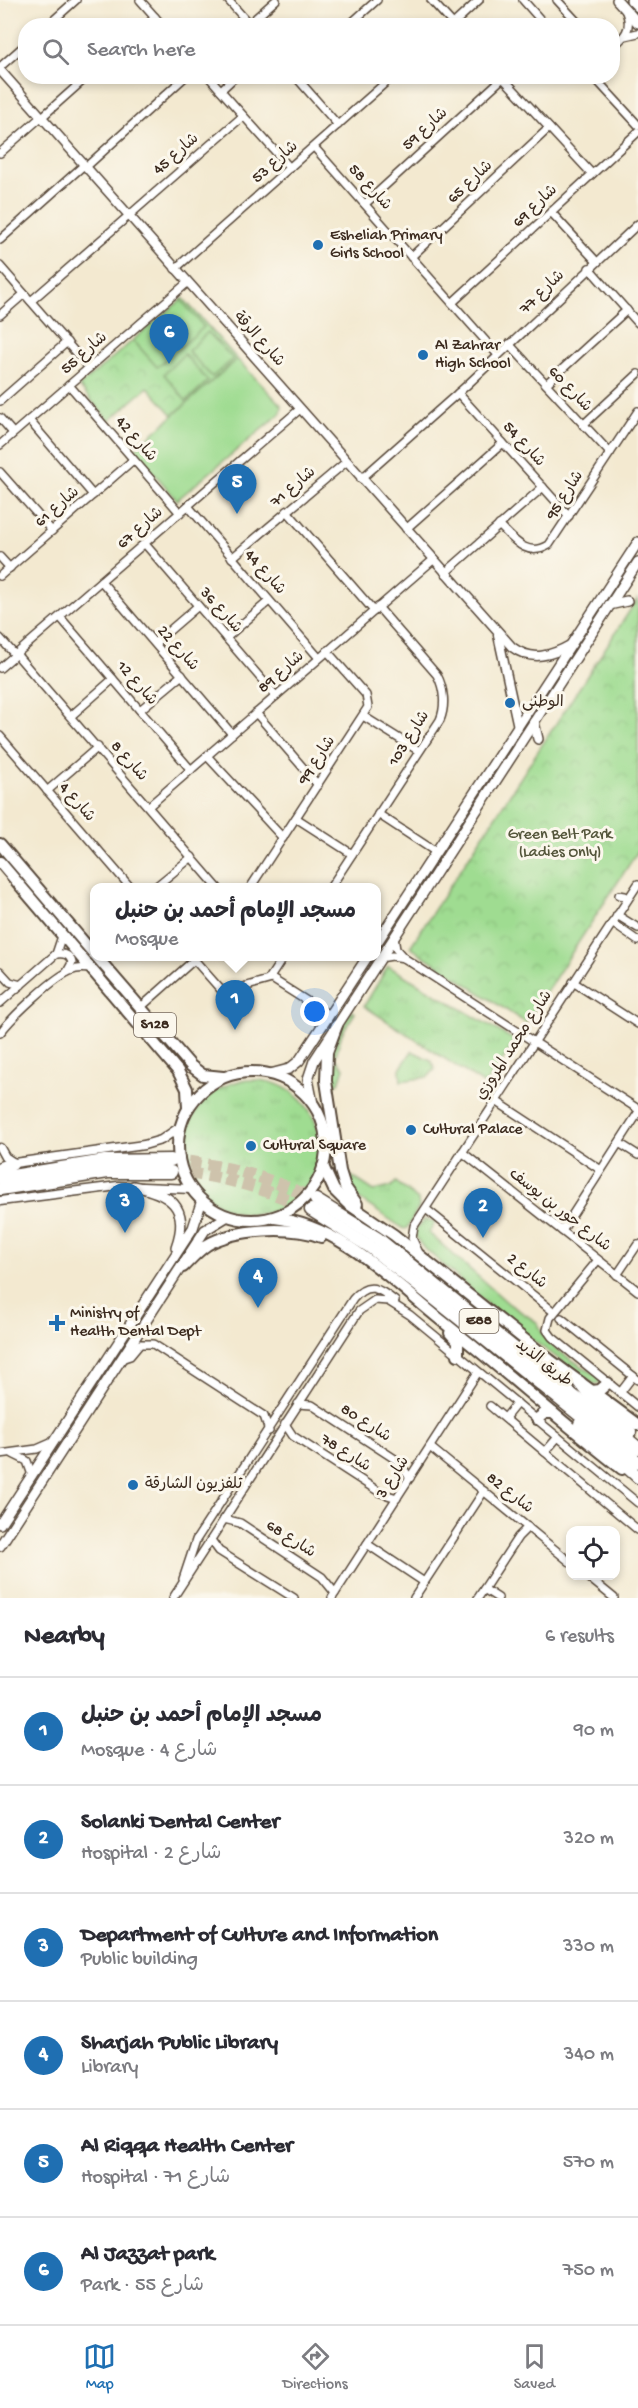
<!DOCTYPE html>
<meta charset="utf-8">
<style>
:root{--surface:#fff;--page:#f7f7f7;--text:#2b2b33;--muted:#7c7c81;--line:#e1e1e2;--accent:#1f6fb2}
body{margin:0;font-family:"Gochi Hand","Playpen Sans Arabic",sans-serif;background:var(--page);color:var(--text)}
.controls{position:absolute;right:18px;bottom:18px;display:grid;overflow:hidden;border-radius:12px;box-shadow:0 3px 9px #0003}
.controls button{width:54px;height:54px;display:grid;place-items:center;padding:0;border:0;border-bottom:2px solid var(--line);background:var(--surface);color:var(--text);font:30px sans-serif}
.you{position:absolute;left:315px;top:1012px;width:21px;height:21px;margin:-15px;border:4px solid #fff;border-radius:50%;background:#1a73e8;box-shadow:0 0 0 9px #1a73e833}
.badge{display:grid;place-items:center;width:39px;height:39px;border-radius:50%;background:var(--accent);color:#fff;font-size:20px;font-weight:700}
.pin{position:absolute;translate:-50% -50px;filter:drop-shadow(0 2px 3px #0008)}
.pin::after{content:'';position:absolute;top:32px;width:21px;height:18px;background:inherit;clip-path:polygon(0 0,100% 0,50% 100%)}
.popup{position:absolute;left:90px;top:883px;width:291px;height:78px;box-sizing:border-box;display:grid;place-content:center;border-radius:12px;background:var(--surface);filter:drop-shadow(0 2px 4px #0005);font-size:20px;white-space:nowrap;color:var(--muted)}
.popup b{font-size:22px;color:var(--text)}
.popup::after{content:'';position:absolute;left:50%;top:100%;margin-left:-12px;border:12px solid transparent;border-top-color:var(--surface)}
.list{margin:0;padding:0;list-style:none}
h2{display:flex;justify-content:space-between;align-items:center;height:78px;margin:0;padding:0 24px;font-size:26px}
h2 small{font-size:20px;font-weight:400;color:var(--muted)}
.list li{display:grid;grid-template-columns:39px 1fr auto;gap:18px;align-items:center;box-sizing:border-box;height:108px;padding:0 24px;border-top:2px solid var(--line)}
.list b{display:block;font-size:22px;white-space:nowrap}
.list p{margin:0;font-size:20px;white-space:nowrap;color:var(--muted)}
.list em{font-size:20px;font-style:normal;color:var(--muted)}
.icon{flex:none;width:33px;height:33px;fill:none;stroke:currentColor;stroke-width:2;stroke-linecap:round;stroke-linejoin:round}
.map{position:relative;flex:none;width:638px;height:1598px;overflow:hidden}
.search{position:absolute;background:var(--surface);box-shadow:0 3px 9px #0003;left:18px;right:18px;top:18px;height:66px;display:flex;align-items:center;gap:15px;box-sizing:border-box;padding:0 21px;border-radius:24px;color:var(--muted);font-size:22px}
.sheet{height:726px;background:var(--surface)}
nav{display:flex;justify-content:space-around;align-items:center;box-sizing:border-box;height:84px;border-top:2px solid var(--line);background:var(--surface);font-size:16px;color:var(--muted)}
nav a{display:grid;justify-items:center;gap:3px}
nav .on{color:var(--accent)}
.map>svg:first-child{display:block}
.grass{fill:url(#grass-tufts);stroke:#6d8358;stroke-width:1.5}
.park{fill:url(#park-crowns);stroke:#6d8358;stroke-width:1.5}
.garden{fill:#9fdc91;stroke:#6d8358;stroke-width:1.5}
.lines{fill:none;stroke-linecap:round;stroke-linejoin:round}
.motorway-tunnel{stroke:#cec3ac;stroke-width:12;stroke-dasharray:12 6;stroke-linecap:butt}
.minor-casing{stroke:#574739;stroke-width:10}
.tertiary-casing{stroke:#574739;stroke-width:11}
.secondary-casing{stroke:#574739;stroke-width:12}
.primary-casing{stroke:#574739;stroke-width:14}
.motorway-casing{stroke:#574739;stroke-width:15}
.minor{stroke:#fff;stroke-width:7}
.tertiary{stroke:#fff;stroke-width:8}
.secondary{stroke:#fff;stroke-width:9}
.primary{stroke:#fff;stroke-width:10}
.motorway{stroke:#fff;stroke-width:12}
.poi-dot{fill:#1f6fb2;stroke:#fbf7ec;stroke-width:2}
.labels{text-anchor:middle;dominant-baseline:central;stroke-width:6;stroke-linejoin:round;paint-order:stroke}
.shield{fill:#fbf7ec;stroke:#75685c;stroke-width:1.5}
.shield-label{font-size:15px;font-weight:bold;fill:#3b2a1e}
.street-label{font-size:16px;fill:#3b2a1e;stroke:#fbf7ec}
.poi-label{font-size:16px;fill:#3b2a1e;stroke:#fbf7ec;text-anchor:start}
.park-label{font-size:16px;fill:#54563b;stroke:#fbf7ec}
</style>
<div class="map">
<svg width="638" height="1598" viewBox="0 0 638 1598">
<defs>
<pattern id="grass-tufts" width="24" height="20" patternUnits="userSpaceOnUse" patternTransform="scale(1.5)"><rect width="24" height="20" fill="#9fdc91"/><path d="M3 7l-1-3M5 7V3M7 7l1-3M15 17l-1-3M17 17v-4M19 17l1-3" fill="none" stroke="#8abd7d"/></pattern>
<pattern id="park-crowns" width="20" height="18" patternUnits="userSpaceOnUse" patternTransform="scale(1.5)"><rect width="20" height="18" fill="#9fdc91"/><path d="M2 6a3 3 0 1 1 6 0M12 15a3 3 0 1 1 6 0" fill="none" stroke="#8abd7d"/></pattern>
</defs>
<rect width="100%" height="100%" fill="#fbf7ec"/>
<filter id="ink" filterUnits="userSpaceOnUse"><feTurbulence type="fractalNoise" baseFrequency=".0167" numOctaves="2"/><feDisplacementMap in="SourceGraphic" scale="12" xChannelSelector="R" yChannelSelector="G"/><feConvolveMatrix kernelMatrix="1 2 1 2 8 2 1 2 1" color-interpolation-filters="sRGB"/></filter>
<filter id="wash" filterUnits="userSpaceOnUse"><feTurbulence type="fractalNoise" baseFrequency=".008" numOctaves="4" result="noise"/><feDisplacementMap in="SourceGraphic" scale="24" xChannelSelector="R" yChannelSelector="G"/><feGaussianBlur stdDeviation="1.35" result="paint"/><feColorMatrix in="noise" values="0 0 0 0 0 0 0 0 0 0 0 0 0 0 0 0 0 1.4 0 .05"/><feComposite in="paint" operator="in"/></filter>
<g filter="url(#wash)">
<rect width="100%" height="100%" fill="#f3e9d0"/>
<g class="grass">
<polygon points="388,966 516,1041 485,1085 364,1006"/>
<path d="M351,1011L355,1013L342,1033L335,1058L344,1068L339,1083L334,1085L329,1082C329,1054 336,1034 351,1011Z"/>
<polygon points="412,1051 431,1060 435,1069 428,1077 401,1081 400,1069"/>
<circle cx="253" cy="1147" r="67"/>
<polygon points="348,1174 374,1191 391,1187 396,1182 418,1200 419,1207 407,1228 404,1229 356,1197 345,1178"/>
<path d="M425,1219L435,1222L429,1233L509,1304L538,1323C544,1349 578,1362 599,1377L600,1383L594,1384L507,1322L421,1245L416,1237V1229Z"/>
</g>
<g class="park">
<polygon points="183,298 237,359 173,415 148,387 109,421 79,386"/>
<polygon points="638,598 638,851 526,1023 410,947"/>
</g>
<g class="garden">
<polygon points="181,300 204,327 157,367 133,340"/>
<polygon points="208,332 233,359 212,377 188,351"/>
<polygon points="184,354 208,381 186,401 164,374"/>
<polygon points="237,359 282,406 281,413 177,500 134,450"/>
</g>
</g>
<g filter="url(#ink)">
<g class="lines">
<g class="motorway-tunnel">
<path d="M171,1160C223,1164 269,1177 316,1200"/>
<path d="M171,1172C222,1175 265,1188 311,1210"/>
</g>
<defs>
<g id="minor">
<polyline points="140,0 163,26"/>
<polyline points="228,0 251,26"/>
<polyline points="431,0 453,24"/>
<polyline points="523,0 546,26"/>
<polyline points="557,0 581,26"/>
<polyline points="249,24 276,0"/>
<polyline points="47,26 76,0"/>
<polyline points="146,26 155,17"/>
<polyline points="348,26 377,0"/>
<polyline points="451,26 479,0"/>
<polyline points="625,36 638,33"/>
<path d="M612,48C624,37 633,29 626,12"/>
<polyline points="0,67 26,44"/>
<polyline points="208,76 290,168"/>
<polyline points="295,76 338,125"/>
<polyline points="593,76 638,125"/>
<polyline points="503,78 592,174"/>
<polyline points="221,90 236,76"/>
<polyline points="42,117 88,76"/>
<polyline points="314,147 498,355"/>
<polyline points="0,153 41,117"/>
<polyline points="86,167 186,76"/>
<polyline points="365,204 505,76"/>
<polyline points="551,212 596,261"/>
<polyline points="0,240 84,165"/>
<polyline points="411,257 549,128"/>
<polyline points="0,266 89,368"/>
<polyline points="589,268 638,323"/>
<polyline points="175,269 393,76"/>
<polyline points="31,301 243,116"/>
<polyline points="452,303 638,132"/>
<polyline points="0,315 24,294"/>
<polyline points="509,344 610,453"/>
<polyline points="546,384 627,310"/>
<polyline points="69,385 180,513"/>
<polyline points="458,393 569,516"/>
<polyline points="0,401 67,342"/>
<polyline points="0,418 13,433"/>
<polyline points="29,420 93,495"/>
<polyline points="583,425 638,374"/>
<polyline points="0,445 187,283"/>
<polyline points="0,472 52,531"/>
<polyline points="361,479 466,386 638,224"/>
<polyline points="188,506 319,658"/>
<polyline points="287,511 374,611"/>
<path d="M499,525C514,540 527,558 549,545L638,411"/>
<polyline points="406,529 503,443"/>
<polyline points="145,544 276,696"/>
<polyline points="0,557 10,568"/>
<polyline points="232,558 346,462"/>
<polyline points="445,573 543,487"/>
<polyline points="0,576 133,460"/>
<polyline points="101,581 232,734"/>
<polyline points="60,617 191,770"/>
<polyline points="0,638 15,655"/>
<polyline points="226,638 269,601"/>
<polyline points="155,643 198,606"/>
<polyline points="16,654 218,888"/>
<polyline points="0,668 300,409"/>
<polyline points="140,710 182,675"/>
<polyline points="256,713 318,785"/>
<polyline points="71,716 113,679"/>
<polyline points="363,716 419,751"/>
<polyline points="0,736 131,888"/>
<polyline points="207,756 283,838"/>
<polyline points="47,791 98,747"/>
<polyline points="149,806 433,560"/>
<polyline points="378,814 436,852"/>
<polyline points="296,818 352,854"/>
<polyline points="154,888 192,857"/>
<polyline points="250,888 368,707 366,695 327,651"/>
<path d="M330,888L440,720C446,706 444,688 437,675L378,607"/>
<polyline points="619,895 625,896 627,900"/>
<polyline points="617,915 638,928"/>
<polyline points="612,923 638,941"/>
<polyline points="394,937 396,949 404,958 638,1109"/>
<path d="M56,954C64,953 70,954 72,963L67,972"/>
<polyline points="191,956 221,990 229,991 272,979 329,1015"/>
<polyline points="380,958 392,956 404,958"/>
<polyline points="0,971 10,982 21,985"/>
<polyline points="269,979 284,956"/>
<polyline points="573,982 638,1024"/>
<polyline points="0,1003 56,954 62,936"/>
<polyline points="140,1008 194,960"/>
<path d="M0,1033C12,1017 52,979 70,971C77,968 85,968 92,970"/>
<polyline points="496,1101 601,1170"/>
<polyline points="619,1143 638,1155"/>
<polyline points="462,1152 638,1291"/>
<polyline points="426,1209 554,1312"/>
<polyline points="562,1231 638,1113"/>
<polyline points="419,1253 412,1238 414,1226 638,884"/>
<polyline points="598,1260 550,1318 547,1330 552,1337 638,1407"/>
<polyline points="617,1275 638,1244"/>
<polyline points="561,1318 638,1380"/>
<polyline points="121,1359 130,1356 140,1344 153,1344 264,1416 269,1431"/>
<polyline points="620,1393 633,1376"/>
<polyline points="298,1404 312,1405 398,1461 410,1478"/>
<polyline points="490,1406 638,1530"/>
<polyline points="505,1418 517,1403"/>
<polyline points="285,1424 293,1436 381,1493 397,1498"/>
<polyline points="430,1447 570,1562"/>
<polyline points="545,1452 558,1437"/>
<polyline points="0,1454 37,1449 53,1442"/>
<polyline points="13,1454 27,1461 32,1475"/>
<polyline points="224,1519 240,1523 322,1577 335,1593"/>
<polyline points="211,1540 219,1551 294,1598"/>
<polyline points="367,1544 424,1582"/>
<polyline points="587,1576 614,1598"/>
<path d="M183,1579L196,1540L353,1299C368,1281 379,1288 395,1301"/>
<polyline points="484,1589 498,1598"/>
<polyline points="173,1598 359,1311 375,1300 388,1301 410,1315 638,1503"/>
<polyline points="332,1598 478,1372"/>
<polyline points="414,1598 484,1491"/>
<polyline points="478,1598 518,1537 528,1527"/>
</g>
<g id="tertiary">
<path d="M0,70L512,647C532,662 551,656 572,644"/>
<polyline points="498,635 518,727"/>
<polyline points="0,1148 5,1157 14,1163"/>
<polyline points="7,1164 144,1145 161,1140 180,1127"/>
<polyline points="0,1201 118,1186 192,1189"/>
</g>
<g id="secondary">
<polyline points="617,0 638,23"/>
<polyline points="631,0 638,7"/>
<polyline points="609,605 627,601"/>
<polyline points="534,722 538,739"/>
<polyline points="376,944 638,542"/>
<polyline points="270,1074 289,1069 299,1061 368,956"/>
<polyline points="313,1104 308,1079 314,1061 638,562"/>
<path d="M133,1186C169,1193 191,1206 176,1247"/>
<polyline points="0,1524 193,1228 202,1200"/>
<polyline points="0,1546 205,1230 228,1216"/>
</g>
<g id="primary">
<polyline points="0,844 94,954"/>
<polyline points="0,862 178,1071 187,1089 188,1108"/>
<polyline points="96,956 191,1066 203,1075 223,1077"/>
<polyline points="337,1025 327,1052 326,1081 340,1171 345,1187 357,1204"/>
<circle cx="252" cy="1146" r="74"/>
<polyline points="323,1166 334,1190 347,1203 394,1235 550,1360 638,1425"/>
<path d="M274,1218C341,1225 392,1281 442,1321C503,1369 561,1422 622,1469"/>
<path d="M183,1267C191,1259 198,1251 207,1245C236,1228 291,1226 321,1237"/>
<polyline points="450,1333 458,1342 458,1355"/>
<polyline points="592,1391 600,1390 608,1383"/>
<polyline points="537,1419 545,1413 553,1413"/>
</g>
<g id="motorway">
<polyline points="0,1168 12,1164"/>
<polyline points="0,1178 105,1161 171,1160"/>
<polyline points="0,1189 108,1172 171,1172"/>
<polyline points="316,1200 377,1238 638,1448"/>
<polyline points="311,1210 370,1247 638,1462"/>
<polyline points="579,1382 590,1396 630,1432"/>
<polyline points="580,1424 638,1477"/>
</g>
</defs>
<use href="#minor" class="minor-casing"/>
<use href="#tertiary" class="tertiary-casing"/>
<use href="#secondary" class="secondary-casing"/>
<use href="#primary" class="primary-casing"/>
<use href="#motorway" class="motorway-casing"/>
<use href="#minor" class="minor"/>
<use href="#tertiary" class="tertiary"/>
<use href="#secondary" class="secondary"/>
<use href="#primary" class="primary"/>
<use href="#motorway" class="motorway"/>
</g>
</g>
<g class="poi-dot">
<circle cx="318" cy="245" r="6"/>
<circle cx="423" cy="355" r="6"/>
<circle cx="510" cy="703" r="6"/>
<circle cx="411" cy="1130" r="6"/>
<circle cx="251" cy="1146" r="6"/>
<path d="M54 1314h6v6h6v6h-6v6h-6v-6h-6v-6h6z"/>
<circle cx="133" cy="1485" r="6"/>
</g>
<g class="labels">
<g class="shield">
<rect x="134" y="1013" width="42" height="24" rx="4.5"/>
<rect x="459.5" y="1309" width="39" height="24" rx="4.5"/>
</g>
<g class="shield-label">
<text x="155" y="1025">S128</text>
<text x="479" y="1321">E88</text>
</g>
<g class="street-label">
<text transform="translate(426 130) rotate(-42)">شارع 59</text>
<text transform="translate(177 155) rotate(-41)">شارع 45</text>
<text transform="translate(276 163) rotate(-41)">شارع 53</text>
<text transform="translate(471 183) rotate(-43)">شارع 65</text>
<text transform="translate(369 188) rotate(48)">شارع 58</text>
<text transform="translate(536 207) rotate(-43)">شارع 69</text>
<text transform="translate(543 293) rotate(-44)">شارع 77</text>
<text transform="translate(258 340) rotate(48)">شارع الرقة</text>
<text transform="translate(85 354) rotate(-41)">شارع 55</text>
<text transform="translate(569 390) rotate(47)">شارع 60</text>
<text transform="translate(135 440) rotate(49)">شارع 42</text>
<text transform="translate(523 445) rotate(48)">شارع 54</text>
<text transform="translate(294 488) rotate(-40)">شارع 71</text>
<text transform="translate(566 496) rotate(-57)">شارع 95</text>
<text transform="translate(58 508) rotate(-41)">شارع 61</text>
<text transform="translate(141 529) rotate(-41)">شارع 67</text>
<text transform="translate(264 573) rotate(49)">شارع 44</text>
<text transform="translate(220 611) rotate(49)">شارع 36</text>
<text transform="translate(177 649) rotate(49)">شارع 22</text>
<text transform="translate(282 673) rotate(-41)">شارع 89</text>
<text transform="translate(136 684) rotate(49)">شارع 12</text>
<text transform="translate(410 739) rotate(-57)">شارع 103</text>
<text transform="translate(318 761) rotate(-57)">شارع 99</text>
<text transform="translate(128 762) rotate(49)">شارع 8</text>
<text transform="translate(76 803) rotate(49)">شارع 4</text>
<text transform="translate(515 1046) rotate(-57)">شارع محمد المروزي</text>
<text transform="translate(559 1211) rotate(38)">شارع حور بن يوسف</text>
<text transform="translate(526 1272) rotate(39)">شارع 2</text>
<text transform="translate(543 1364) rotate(38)">طريق الذيد</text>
<text transform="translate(365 1424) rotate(33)">شارع 80</text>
<text transform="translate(345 1454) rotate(33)">شارع 78</text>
<text transform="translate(394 1478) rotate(-57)">شارع 3</text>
<text transform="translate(509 1494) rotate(39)">شارع 82</text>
<text transform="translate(290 1540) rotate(33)">شارع 68</text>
</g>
<g class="poi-label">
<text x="330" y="236">Esheliah Primary<tspan x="330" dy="18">Girls School</tspan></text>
<text x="435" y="346">Al Zahrar<tspan x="435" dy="18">High School</tspan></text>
<text x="522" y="703">الوطنی</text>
<text x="423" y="1130">Cultural Palace</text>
<text x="263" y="1146">Cultural Square</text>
<text x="70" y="1314">Ministry of<tspan x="70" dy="18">Health Dental Dept</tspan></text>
<text x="145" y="1485">تلفزيون الشارقة</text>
</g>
<g class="park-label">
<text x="560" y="835">Green Belt Park<tspan x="560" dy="18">(Ladies Only)</tspan></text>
</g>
</g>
</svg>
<div class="controls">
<button><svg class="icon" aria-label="locate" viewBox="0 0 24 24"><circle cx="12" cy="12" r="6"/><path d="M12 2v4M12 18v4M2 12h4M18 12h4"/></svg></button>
</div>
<div class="you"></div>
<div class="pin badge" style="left:235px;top:1030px">1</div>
<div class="popup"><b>مسجد الإمام أحمد بن حنبل</b>Mosque</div>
<div class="pin badge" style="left:483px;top:1238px">2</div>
<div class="pin badge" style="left:125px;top:1233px">3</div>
<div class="pin badge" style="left:258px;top:1308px">4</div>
<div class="pin badge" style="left:237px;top:514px">5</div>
<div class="pin badge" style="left:169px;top:364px">6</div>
<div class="search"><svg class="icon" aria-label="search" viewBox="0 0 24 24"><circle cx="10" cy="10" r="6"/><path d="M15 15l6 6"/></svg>Search here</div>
</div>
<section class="sheet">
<h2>Nearby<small>6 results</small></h2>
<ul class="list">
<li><span class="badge">1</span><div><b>مسجد الإمام أحمد بن حنبل</b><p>Mosque · شارع 4</p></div><em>90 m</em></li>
<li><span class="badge">2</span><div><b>Solanki Dental Center</b><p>Hospital · شارع 2</p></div><em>320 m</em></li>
<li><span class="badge">3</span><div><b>Department of Culture and Information</b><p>Public building</p></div><em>330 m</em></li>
<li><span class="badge">4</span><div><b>Sharjah Public Library</b><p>Library</p></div><em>340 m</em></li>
<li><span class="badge">5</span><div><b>Al Riqqa Health Center</b><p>Hospital · شارع 71</p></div><em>570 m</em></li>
<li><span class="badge">6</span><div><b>Al Jazzat park</b><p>Park · شارع 55</p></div><em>750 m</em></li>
</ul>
</section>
<nav>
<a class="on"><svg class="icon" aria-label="map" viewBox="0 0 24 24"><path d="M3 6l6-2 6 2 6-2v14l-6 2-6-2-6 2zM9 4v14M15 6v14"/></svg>Map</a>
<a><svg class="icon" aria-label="directions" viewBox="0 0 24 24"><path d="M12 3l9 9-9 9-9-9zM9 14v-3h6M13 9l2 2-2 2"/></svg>Directions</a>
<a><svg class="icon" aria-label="saved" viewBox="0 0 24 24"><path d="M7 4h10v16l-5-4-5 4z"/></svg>Saved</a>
</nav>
